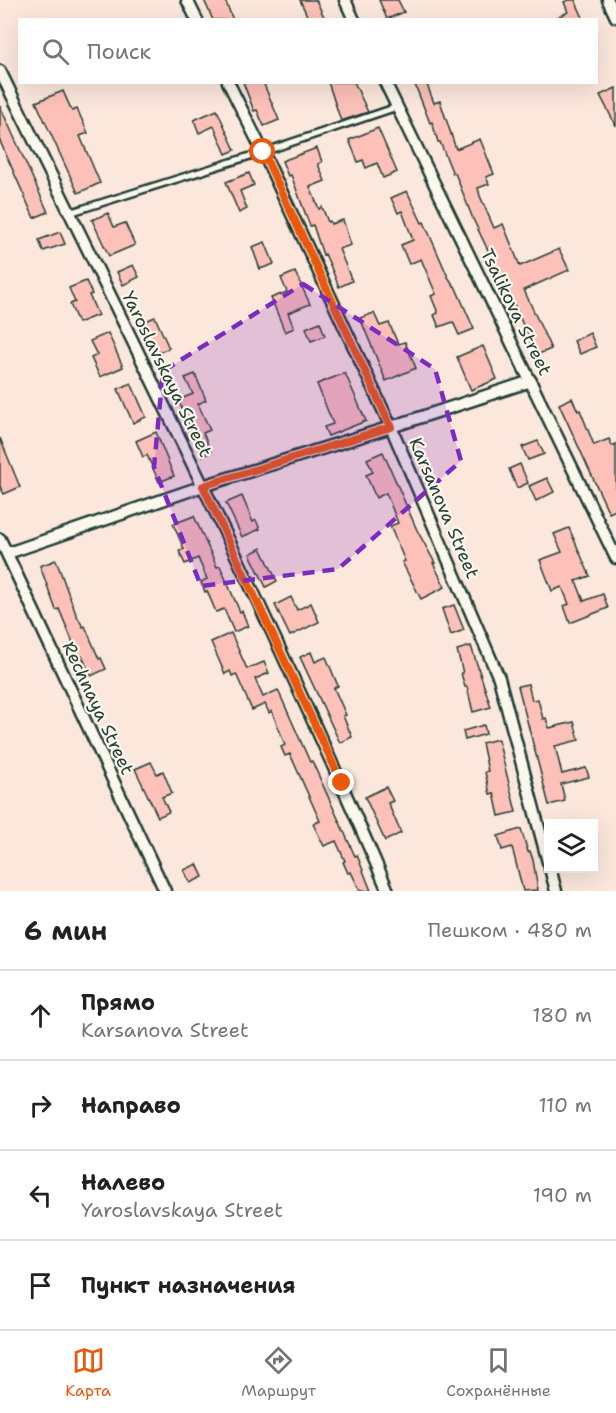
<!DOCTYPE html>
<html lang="ru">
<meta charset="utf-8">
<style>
:root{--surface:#fff;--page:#f2f2f2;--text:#202124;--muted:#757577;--line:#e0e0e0;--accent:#ea580c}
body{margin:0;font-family:"Shantell Sans",sans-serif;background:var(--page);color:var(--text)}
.controls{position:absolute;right:18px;bottom:18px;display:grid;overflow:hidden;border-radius:0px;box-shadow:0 6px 24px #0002}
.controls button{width:54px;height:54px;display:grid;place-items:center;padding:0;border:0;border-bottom:2px solid var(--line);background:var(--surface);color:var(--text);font:30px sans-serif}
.stop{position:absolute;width:18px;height:18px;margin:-14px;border:4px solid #ea580c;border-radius:50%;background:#fff}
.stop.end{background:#ea580c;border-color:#fff;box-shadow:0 2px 6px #0008}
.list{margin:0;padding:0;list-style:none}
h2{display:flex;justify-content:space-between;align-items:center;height:78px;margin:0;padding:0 24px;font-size:26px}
h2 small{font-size:20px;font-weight:400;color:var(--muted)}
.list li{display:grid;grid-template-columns:39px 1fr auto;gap:18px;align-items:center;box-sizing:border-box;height:90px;padding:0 24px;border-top:2px solid var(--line)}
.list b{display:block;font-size:22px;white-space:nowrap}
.list p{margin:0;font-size:20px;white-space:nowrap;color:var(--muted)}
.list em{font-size:20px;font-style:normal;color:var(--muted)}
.icon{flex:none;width:33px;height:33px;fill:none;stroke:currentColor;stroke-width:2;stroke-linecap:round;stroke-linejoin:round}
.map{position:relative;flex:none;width:616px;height:891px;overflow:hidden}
.search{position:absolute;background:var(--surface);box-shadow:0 6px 24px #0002;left:18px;right:18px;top:18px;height:66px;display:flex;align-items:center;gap:15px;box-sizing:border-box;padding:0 21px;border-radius:0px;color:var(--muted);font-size:22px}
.sheet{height:438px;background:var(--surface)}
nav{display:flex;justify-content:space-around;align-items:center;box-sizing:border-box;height:84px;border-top:2px solid var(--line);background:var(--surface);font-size:16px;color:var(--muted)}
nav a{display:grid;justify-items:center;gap:3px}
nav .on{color:var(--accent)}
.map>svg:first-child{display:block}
.building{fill:#fdc1b9;stroke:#1f3d34;stroke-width:1.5}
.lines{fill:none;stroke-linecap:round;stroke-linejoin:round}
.service-casing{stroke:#1f3d34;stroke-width:10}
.minor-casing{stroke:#1f3d34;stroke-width:15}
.service{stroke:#fbf7ec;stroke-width:5}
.minor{stroke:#fbf7ec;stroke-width:10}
.route{stroke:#ea580c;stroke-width:8}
.marked{fill:#7b2cbf;fill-opacity:0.2;stroke:#7b2cbf;stroke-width:4.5;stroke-dasharray:12 8;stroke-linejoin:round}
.labels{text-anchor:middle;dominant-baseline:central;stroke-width:4.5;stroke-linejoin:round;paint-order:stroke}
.street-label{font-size:18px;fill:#1f3d34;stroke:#fbf7ec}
</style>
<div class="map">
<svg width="616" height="891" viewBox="0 0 616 891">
<rect width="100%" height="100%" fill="#fce7dd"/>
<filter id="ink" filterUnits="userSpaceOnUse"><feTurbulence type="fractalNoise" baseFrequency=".0167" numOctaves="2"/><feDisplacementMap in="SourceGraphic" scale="12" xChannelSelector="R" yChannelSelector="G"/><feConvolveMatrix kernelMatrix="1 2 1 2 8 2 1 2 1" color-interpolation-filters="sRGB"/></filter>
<g filter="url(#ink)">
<g class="building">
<polygon points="204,0 225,0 233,20 213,20"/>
<polygon points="300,0 316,0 324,17 319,20 309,20"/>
<polygon points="379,0 398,0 404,12 387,19"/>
<polygon points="569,0 575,0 584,20 552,20 568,12 564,2"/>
<polygon points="243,82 263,82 279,120 264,126 257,110 254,111"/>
<polygon points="328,82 354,82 368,112 341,121"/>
<polygon points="414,82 426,82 434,103 440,101 456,149 480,139 494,174 486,177 489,184 478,188 480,196 494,228 503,224 520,266 559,249 569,270 524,290 551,349 536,355 506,286 505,286 473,219 455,173 453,174 440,142 438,142 432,122 430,123"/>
<polygon points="616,88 616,126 600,95"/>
<polygon points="63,91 72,111 77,109 88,133 80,136 100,183 78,193 36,102"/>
<polygon points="0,106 48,212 34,218 0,141"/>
<polygon points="217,110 235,150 226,154 214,126 199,133 194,120"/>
<polygon points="378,128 397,172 383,178 377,163 366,168 363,160 358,162 349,140"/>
<polygon points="317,148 322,162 318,164 325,181 310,187 319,209 322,207 328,222 330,221 331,224 343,220 351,245 339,249 352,281 339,287 330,265 325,254 323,255 313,225 310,226 291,175 288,176 282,161"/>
<polygon points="249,173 254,185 240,191 247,209 239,213 226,182"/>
<polygon points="407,191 422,223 424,222 448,277 454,286 455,286 474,329 459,335 453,322 439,327 434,315 438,313 431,296 436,294 421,259 409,264 401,245 413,240 402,211 398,213 391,198"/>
<polygon points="108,213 114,227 125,223 135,245 109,256 92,220"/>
<polygon points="60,232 65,244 43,251 39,240"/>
<polygon points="265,242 274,264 260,269 252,247"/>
<polygon points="133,265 139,277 123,285 117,272"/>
<polygon points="295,272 310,304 288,313 294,328 285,332 271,298 287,292 281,278"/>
<polygon points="86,281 92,294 89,295 98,315 78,323 70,304 75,302 69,288"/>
<polygon points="374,313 380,326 389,323 398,344 405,342 416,368 386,381 360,318"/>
<polygon points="155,317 169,348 155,354 141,323"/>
<polygon points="320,322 325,336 311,341 306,328"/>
<polygon points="108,333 123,367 100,377 91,358 97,355 90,341"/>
<polygon points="590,333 596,347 580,354 574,341"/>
<polygon points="483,346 497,379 471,390 457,357"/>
<polygon points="345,373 366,421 328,436 324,427 333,424 317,384"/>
<polygon points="195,374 206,400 198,404 210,430 203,433 211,452 203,456 178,400 193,394 185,378"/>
<polygon points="131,383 146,417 133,423 118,389"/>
<polygon points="572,398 578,411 580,410 594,445 609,439 612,446 616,444 616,510 609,513 559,404"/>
<polygon points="156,432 174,476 159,482 147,455 143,457 136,441"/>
<polygon points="0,438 20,487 4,494 0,486"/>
<polygon points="538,441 544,454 528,460 522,447"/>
<polygon points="383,452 417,530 435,563 433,563 445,587 421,599 402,562 405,561 390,526 398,523 386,493 376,498 366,475 373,472 367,459"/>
<polygon points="520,464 528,483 517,488 509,469"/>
<polygon points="547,478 554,492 536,501 529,486"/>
<polygon points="242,496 253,522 256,520 260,529 242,537 226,503"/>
<polygon points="194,516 217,567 220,566 240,612 242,611 248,626 234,632 224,609 216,612 207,591 205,592 201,582 207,579 198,558 185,564 179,551 184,549 173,524"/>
<polygon points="569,528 590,576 576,581 584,601 603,594 608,608 570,623 564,606 569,604 562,587 552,591 540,560 562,552 554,534"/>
<polygon points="261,548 277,581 266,587 250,554"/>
<polygon points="56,560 76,614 83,627 85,626 99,659 101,658 106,669 91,676 82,656 79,657 59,609 56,610 40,566"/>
<polygon points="291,597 297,610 311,603 319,622 290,636 275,605"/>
<polygon points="454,605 464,630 451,635 442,609"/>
<polygon points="231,633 247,669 264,662 269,673 255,679 263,697 278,690 310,762 312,761 355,856 357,855 371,891 360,891 351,872 348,873 343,862 345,861 336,841 324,846 313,824 320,821 290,754 285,756 281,747 285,745 272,711 269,713 265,704 252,710 236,674 232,676 230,671 225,674 211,642"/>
<polygon points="471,646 491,707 473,712 467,687 465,687 461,673 463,673 457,650"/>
<polygon points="311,652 315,662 326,657 338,686 334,688 346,715 343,716 352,737 340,743 300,657"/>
<polygon points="528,684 532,700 538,699 543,719 546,718 549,728 574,722 579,740 555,746 562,774 586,768 589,777 561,784 565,801 549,805 518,686"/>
<polygon points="484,725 486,734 465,740 463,731"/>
<polygon points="498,739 516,812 499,816 494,793 490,794 485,772 488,771 482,743"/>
<polygon points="151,762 157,774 163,771 172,793 162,797 169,812 158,817 135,769"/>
<polygon points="386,787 393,801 388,803 401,833 385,841 365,797"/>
<polygon points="521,829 528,852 530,851 533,860 538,890 523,891 512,847 502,850 498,836"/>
<polygon points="197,864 203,877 190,883 184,870"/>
</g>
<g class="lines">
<defs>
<polyline id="service" points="69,213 263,152 397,107"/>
<g id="minor">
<polyline points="187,0 197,20"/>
<polyline points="345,0 354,20"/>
<polyline points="608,0 616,17"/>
<path d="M0,71C133,342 269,613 388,891"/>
<polyline points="228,82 263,152 391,427 499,678 548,862"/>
<polyline points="385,82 616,558"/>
<polyline points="0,539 165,891"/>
<polyline points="8,553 203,486 391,427 531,381"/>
<polyline points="550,868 556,891"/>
</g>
</defs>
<use href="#service" class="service-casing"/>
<use href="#minor" class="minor-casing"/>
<use href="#service" class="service"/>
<use href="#minor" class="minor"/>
</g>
</g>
<g class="lines" filter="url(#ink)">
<polyline class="route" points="263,152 391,427 203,486 342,783"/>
</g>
<path class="marked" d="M303,284L435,369L461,461L338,569L201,586L154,467L163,371Z"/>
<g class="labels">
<g class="street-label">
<text transform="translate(516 312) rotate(64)">Tsalikova Street</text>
<text transform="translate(167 374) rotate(64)">Yaroslavskaya Street</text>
<text transform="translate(444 508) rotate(67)">Karsanova Street</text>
<text transform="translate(98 708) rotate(65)">Rechnaya Street</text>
</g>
</g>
</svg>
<div class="controls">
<button><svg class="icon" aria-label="layers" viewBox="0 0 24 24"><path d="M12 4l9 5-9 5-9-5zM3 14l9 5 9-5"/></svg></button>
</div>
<div class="stop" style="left:263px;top:152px"></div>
<div class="stop end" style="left:342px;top:783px"></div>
<div class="search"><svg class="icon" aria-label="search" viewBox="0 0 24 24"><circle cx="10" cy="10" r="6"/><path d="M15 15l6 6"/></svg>Поиск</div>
</div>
<section class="sheet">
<h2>6 мин<small>Пешком · 480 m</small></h2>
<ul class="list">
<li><svg class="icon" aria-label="ahead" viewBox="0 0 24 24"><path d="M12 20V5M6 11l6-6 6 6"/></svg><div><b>Прямо</b><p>Karsanova Street</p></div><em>180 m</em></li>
<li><svg class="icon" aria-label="right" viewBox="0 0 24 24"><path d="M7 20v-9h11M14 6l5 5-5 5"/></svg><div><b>Направо</b></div><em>110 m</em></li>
<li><svg class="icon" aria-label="left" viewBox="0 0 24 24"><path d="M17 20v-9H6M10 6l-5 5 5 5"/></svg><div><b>Налево</b><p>Yaroslavskaya Street</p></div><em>190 m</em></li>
<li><svg class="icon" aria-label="arrive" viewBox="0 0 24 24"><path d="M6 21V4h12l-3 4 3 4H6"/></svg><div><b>Пункт назначения</b></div></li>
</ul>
</section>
<nav>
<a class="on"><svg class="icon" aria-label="map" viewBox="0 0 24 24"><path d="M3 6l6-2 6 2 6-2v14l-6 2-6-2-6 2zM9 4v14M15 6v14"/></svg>Карта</a>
<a><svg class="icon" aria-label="directions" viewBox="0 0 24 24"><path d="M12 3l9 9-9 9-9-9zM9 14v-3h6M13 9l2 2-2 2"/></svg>Маршрут</a>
<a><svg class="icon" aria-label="saved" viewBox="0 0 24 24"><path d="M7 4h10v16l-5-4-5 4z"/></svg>Сохранённые</a>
</nav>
